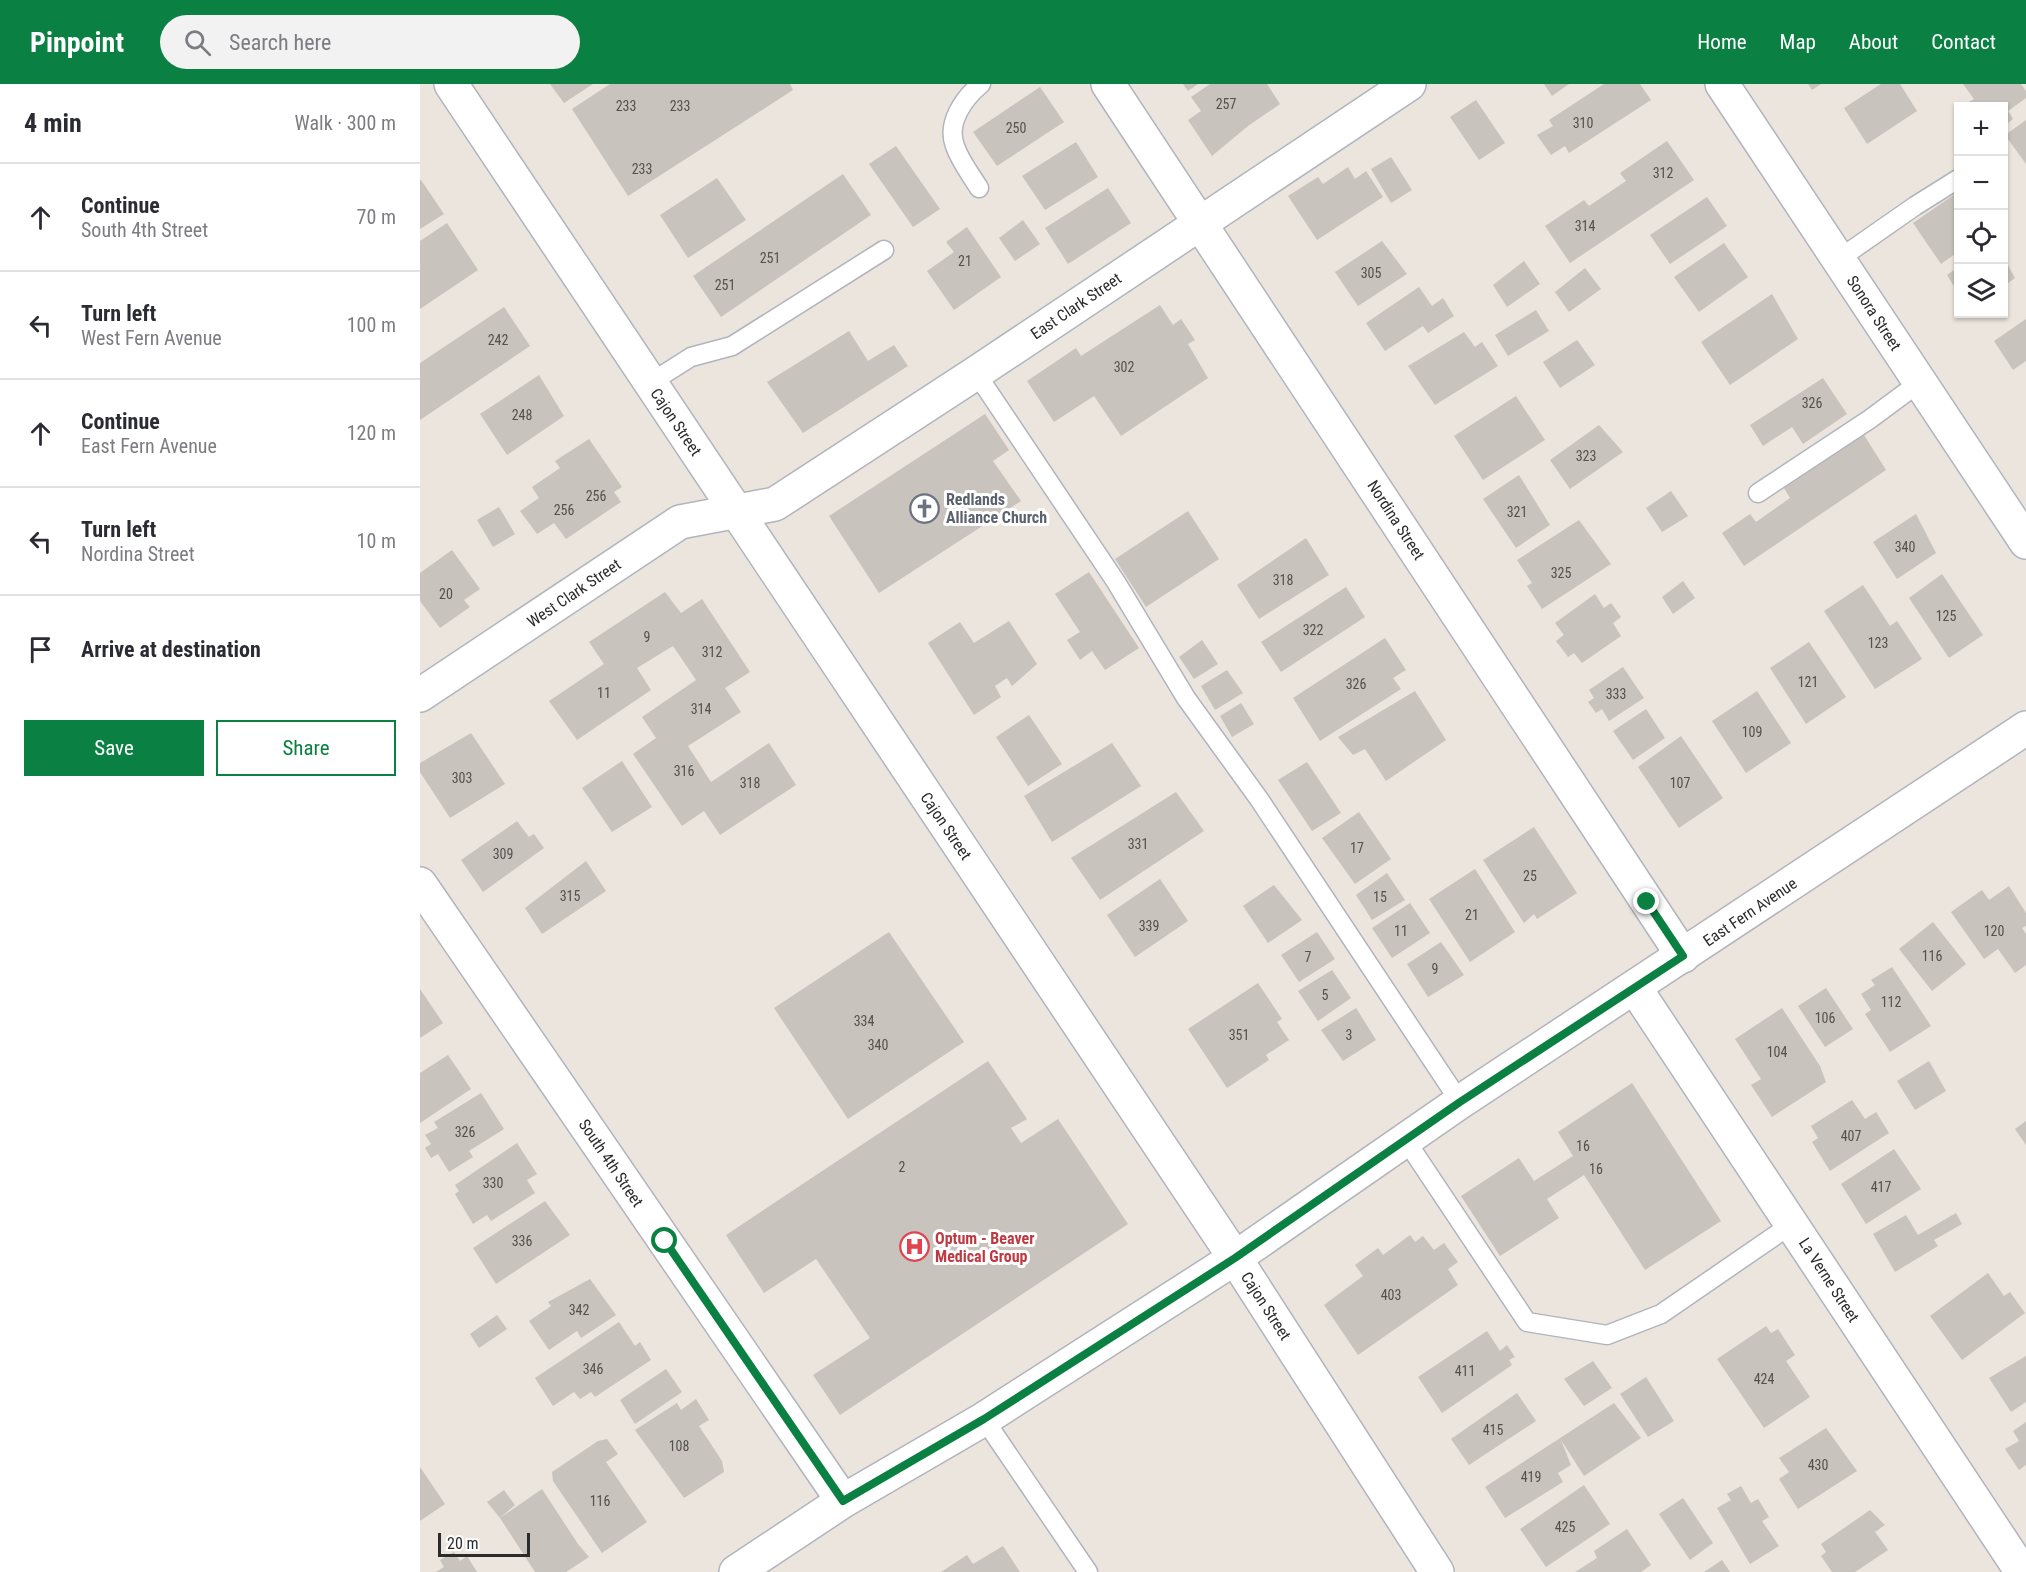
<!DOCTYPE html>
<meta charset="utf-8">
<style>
:root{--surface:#fff;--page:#f2f2f3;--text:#2b2b33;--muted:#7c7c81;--line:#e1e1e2;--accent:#0b8043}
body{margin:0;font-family:"Roboto Condensed",sans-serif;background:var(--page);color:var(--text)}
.controls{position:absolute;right:18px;top:18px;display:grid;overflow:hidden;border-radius:0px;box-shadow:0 2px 4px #0004}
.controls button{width:54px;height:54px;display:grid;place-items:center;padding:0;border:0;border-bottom:2px solid var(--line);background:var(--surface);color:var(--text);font:30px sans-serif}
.scale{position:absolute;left:18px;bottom:15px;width:92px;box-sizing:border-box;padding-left:6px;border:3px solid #2b2b2b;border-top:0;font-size:16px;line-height:21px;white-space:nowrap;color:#2b2b2b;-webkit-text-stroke:4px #fff;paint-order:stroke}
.stop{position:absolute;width:18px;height:18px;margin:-14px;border:4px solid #0b8043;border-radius:50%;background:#fff}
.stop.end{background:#0b8043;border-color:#fff;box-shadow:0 2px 6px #0008}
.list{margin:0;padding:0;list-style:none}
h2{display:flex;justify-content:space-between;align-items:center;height:78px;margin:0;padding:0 24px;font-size:26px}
h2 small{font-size:20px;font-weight:400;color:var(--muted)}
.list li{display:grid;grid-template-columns:39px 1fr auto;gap:18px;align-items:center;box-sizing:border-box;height:108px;padding:0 24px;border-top:2px solid var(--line)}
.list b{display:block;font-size:22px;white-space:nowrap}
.list p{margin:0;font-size:20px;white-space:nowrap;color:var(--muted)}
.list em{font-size:20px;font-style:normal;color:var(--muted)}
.actions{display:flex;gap:12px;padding:18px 24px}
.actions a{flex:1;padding:14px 0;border:2px solid var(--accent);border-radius:0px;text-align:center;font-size:21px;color:var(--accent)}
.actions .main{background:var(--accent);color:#fff}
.icon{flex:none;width:33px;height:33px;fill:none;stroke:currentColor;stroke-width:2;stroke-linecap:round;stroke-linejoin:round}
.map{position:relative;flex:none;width:1606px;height:1488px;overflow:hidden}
header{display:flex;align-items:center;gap:36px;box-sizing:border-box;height:84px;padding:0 30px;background:var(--accent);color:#fff}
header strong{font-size:28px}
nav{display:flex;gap:33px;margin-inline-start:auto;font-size:21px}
.search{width:420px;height:54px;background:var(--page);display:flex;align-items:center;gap:15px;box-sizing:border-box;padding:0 21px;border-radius:33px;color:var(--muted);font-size:22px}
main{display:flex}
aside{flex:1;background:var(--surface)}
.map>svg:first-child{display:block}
.building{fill:#c8c3bc}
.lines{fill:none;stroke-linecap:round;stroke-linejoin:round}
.service-casing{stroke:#b1b4be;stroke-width:21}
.minor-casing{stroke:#b1b4be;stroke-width:36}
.tertiary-casing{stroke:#b1b4be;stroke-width:36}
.service{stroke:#fff;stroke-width:18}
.minor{stroke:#fff;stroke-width:33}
.tertiary{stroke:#fff;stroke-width:33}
.route{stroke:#0b8043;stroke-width:8}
.labels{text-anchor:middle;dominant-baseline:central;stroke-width:6;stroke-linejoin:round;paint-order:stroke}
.number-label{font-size:14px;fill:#52514f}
.street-label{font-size:16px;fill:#2b2b2b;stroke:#fff}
.worship-label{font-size:16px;font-weight:bold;fill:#5b616d;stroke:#fff;text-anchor:start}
.health-label{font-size:16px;font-weight:bold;fill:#be3a42;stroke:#fff;text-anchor:start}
</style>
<header>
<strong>Pinpoint</strong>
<div class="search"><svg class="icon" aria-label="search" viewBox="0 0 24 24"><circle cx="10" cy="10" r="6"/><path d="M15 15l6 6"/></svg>Search here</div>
<nav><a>Home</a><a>Map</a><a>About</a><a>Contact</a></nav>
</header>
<main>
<aside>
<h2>4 min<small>Walk · 300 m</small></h2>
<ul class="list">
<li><svg class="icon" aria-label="ahead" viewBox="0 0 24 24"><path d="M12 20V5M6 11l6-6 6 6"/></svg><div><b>Continue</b><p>South 4th Street</p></div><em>70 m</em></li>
<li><svg class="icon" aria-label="left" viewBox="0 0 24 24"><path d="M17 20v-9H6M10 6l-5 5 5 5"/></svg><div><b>Turn left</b><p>West Fern Avenue</p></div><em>100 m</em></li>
<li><svg class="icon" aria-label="ahead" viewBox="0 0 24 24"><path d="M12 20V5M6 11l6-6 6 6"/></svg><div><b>Continue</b><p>East Fern Avenue</p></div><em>120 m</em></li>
<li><svg class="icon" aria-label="left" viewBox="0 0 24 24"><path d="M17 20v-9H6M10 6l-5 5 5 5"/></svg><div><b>Turn left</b><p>Nordina Street</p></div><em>10 m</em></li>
<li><svg class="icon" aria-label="arrive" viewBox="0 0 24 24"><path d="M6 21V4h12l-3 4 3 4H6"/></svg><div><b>Arrive at destination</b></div></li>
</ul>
<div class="actions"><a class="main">Save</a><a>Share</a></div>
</aside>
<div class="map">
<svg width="1606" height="1488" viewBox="0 0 1606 1488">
<rect width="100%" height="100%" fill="#ece5dd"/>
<g class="building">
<polygon points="130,0 173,0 144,19"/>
<polygon points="190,0 370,0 373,6 208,112 152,25"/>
<polygon points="763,0 778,0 768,7"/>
<polygon points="790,0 847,0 860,20 828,42 792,72 768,36 781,27 771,13"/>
<polygon points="1124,0 1149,0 1132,12"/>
<polygon points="1184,0 1220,0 1231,16 1149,69 1145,62 1131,71 1117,51 1133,42 1129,36"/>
<polygon points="1388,0 1401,0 1392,6"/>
<polygon points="1461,0 1480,0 1497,27 1447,60 1424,24"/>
<polygon points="1543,0 1601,0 1606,7 1606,14 1588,27 1593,35 1584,42 1584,22 1549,22 1547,19 1554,15"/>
<polygon points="620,3 644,38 577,82 553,48"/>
<polygon points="1056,16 1085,59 1059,76 1030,33"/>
<polygon points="1606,36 1606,80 1585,51"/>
<polygon points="1247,57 1274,96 1150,179 1125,142 1164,116 1169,122 1206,97 1200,89"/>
<polygon points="656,58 678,93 625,126 602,92"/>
<polygon points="476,62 520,125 493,143 449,80"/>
<polygon points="971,73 992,106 971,119 951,85"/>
<polygon points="928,83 935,95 946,87 963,113 897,156 868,112 898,93 903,100"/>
<polygon points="423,90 451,131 301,233 273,192"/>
<polygon points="297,94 326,136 268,174 240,131"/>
<polygon points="0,96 1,96 24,130 0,145"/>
<polygon points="688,104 711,139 648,180 625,144"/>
<polygon points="1538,108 1538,168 1521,180 1493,139"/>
<polygon points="1287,113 1307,142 1250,180 1230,151"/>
<polygon points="603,136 620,160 595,177 579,154"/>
<polygon points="27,139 58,186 0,225 0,157"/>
<polygon points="547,143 581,193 534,226 507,187 534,168 526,158"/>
<polygon points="962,157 987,190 938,222 915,188"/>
<polygon points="1304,159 1328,193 1279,228 1254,193"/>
<polygon points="1584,174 1595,194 1584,202"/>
<polygon points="1104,177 1120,200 1087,223 1073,201"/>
<polygon points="1538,183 1538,209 1527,191"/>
<polygon points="1165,184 1181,205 1149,228 1135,208"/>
<polygon points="999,203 1012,222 1023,214 1034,232 1008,249 1003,242 965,267 946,239"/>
<polygon points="1352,210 1378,255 1310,301 1281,258"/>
<polygon points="740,221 753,241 761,235 775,256 768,260 788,294 701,352 674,312 634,338 607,297 656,264 661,272"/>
<polygon points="84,223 110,262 0,336 0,279"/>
<polygon points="1116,226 1129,247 1088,272 1075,251"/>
<polygon points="1606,235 1606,277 1593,286 1574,257"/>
<polygon points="429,247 448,277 474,261 488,282 383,349 347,298"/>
<polygon points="1044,248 1055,263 1062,258 1078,282 1015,321 988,282"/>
<polygon points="1157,256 1175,281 1140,304 1123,278"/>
<polygon points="119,291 144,332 87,371 60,330"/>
<polygon points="1403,294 1427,330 1383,360 1372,343 1343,362 1330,341"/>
<polygon points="1096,312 1125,356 1063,396 1034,352"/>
<polygon points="565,330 589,366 573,377 601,417 459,509 409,432"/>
<polygon points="1179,341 1203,368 1150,405 1130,376"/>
<polygon points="1444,351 1466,386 1324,482 1302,449 1330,430 1336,438 1370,414 1364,404"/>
<polygon points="169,355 202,403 194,408 201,418 146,455 134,439 117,450 100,427 119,414 112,403 140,384 135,377"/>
<polygon points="1099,391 1130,441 1096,464 1063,415"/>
<polygon points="1251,407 1268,432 1242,448 1226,424"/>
<polygon points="79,423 95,450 73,463 57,436"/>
<polygon points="768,427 799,475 726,523 695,475"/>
<polygon points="1496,430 1516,469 1477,495 1453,458"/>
<polygon points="1159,436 1191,480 1122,525 1107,502 1112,499 1097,476"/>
<polygon points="886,454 909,491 839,535 817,501"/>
<polygon points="32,466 60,505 44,516 50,523 20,544 0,517 0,489"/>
<polygon points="669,488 719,564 685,586 672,567 660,576 647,556 660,548 635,510"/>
<polygon points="1522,490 1563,551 1529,574 1489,514"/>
<polygon points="1263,497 1275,514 1253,530 1242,513"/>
<polygon points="1443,501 1470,542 1477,537 1502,575 1455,605 1404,527"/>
<polygon points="926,503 945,533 861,588 841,558"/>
<polygon points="245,508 261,529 282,515 330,588 305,604 321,628 268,662 291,698 349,659 376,701 300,751 284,727 262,742 213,670 236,654 222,633 276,596 253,562 217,584 231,606 157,656 129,617 184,580 169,558"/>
<polygon points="1175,510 1184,524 1191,519 1201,533 1193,539 1201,552 1162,579 1154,569 1148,573 1136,557 1144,551 1135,539"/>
<polygon points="589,537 617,580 592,602 587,594 575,602 581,613 554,631 508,559 540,538 554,559"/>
<polygon points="965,554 986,586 973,594 981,605 900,657 873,614"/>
<polygon points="782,556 798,580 774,595 759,573"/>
<polygon points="1389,558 1426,613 1386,640 1350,584"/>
<polygon points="1203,583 1224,614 1189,637 1182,625 1176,629 1168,618 1174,614 1169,606"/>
<polygon points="807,586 823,609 795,626 781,602"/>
<polygon points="995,607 1026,656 966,697 945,665 933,671 918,653"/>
<polygon points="1337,607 1371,659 1326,689 1292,637"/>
<polygon points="821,619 834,640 812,653 800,632"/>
<polygon points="1226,625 1245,654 1213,676 1193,647"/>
<polygon points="609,631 642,680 608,702 576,653"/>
<polygon points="51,649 85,700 30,734 0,688 0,679"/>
<polygon points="1261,652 1303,714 1259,744 1218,683"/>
<polygon points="692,659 721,702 632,758 604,712"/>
<polygon points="202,677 232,723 192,748 162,704"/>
<polygon points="887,678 921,729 892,747 858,696"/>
<polygon points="756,708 784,747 680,816 651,774"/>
<polygon points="939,728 971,775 935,800 902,754"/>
<polygon points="97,737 109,753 114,750 124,764 63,808 41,776"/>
<polygon points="1114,743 1157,809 1117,835 1114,830 1104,839 1063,776"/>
<polygon points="166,777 186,807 122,850 105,824"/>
<polygon points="1055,785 1095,848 1050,878 1009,815"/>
<polygon points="967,789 985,816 952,836 936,811"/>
<polygon points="740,795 768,837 715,873 687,831"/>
<polygon points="854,801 882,836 848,859 823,822"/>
<polygon points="1589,802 1606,829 1606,842 1602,844 1606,850 1606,881 1595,889 1578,865 1564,875 1531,828 1562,806 1569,816"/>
<polygon points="990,819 1010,849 972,874 952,844"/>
<polygon points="1513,838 1546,880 1512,907 1479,865"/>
<polygon points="469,848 544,958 428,1035 354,924"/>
<polygon points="897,848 915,875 879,898 861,871"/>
<polygon points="1021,858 1044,891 1008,913 987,880"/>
<polygon points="1472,883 1511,942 1470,968 1445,930 1451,926 1441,910 1455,901 1451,896"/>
<polygon points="912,886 931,914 898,937 878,907"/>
<polygon points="838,899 862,935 857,938 869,956 846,971 849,976 807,1004 768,945"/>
<polygon points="1406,904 1433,945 1405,963 1378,922"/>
<polygon points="0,905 23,939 0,954"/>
<polygon points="936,924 956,956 923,977 901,946"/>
<polygon points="1362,924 1400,982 1406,998 1352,1033 1331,1001 1341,995 1315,955"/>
<polygon points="28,971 51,1005 0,1039 0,989"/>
<polygon points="568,977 607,1035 591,1044 601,1059 638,1035 708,1140 420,1331 393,1291 450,1254 396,1175 344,1209 306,1151"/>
<polygon points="1509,977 1526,1007 1495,1026 1477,997"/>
<polygon points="1212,999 1301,1137 1225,1186 1164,1091 1127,1115 1139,1134 1080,1172 1041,1112 1099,1074 1114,1097 1153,1072 1138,1048"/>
<polygon points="61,1009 84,1045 49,1067 53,1073 29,1088 18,1070 11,1074 5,1064 11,1060 5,1051 18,1044 14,1038"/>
<polygon points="1432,1016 1445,1035 1456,1028 1469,1049 1410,1087 1392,1058 1398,1054 1391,1042"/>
<polygon points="1606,1037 1606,1061 1595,1045"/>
<polygon points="97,1059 117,1090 107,1096 115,1109 71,1137 67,1131 53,1140 35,1110 39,1107 35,1101"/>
<polygon points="1474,1065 1501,1105 1446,1140 1421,1100"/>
<polygon points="125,1117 150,1151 76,1200 53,1164"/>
<polygon points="1536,1129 1542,1140 1514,1156 1518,1162 1475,1188 1453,1150 1486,1131 1498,1151"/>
<polygon points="990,1151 995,1158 1003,1152 1014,1166 1024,1159 1038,1178 1028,1185 1038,1201 938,1271 904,1221 943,1192 935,1181 958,1164 963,1171"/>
<polygon points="1568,1189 1584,1212 1590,1208 1605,1229 1542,1276 1510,1232"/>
<polygon points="170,1195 196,1231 161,1254 157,1247 129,1266 109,1237 131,1222 128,1218"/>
<polygon points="77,1231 87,1245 59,1264 50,1250"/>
<polygon points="199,1238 215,1262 220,1258 231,1276 175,1313 171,1308 160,1315 154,1308 133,1322 115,1294"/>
<polygon points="1346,1242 1351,1249 1358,1245 1375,1271 1366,1277 1390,1313 1344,1344 1297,1275"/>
<polygon points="1067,1247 1080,1267 1087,1261 1095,1273 1089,1276 1092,1281 1022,1329 998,1293"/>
<polygon points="1606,1272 1606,1318 1591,1328 1569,1294"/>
<polygon points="1173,1277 1192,1304 1164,1322 1144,1295"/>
<polygon points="246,1285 262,1308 215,1340 200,1316"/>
<polygon points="1226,1293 1254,1337 1228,1353 1200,1310"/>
<polygon points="1097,1309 1116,1337 1049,1381 1031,1355"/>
<polygon points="276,1315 289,1336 279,1342 302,1377 304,1388 264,1414 215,1346 257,1319 261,1326"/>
<polygon points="1194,1319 1221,1354 1164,1392 1141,1356 1151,1381 1138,1389 1143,1398 1085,1434 1065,1403"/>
<polygon points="1606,1338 1606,1381 1599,1386 1585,1365 1599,1357 1593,1347"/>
<polygon points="1406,1344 1437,1387 1378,1425 1359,1395 1369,1388 1359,1374"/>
<polygon points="187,1355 198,1370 186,1378 227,1438 182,1469 133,1397 132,1388 178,1357"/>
<polygon points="0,1383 25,1420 0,1437"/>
<polygon points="1164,1401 1190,1440 1126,1483 1100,1445"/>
<polygon points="1321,1402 1331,1419 1338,1415 1349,1433 1342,1437 1359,1462 1330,1480 1297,1424 1311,1416 1307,1410"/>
<polygon points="122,1405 158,1460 169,1473 146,1488 115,1488 80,1434"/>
<polygon points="84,1406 95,1421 80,1434 67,1418"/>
<polygon points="1263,1414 1293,1459 1270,1476 1239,1430"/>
<polygon points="1450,1426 1465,1441 1455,1448 1468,1466 1435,1488 1412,1488 1401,1472 1406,1468 1401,1460"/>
<polygon points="1207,1445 1231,1481 1221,1488 1155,1488 1177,1474 1174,1467"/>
<polygon points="583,1462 600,1488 521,1488 547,1471 553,1480"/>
<polygon points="34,1468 40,1477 47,1472 57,1488 16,1488 24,1483 20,1476"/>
<polygon points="1302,1476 1310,1488 1284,1488"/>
</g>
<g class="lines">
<defs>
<g id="service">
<path d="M559,104C551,91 540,77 535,62C526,39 544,14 561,0"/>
<polyline points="1419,175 1495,122 1538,95"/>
<polyline points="556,289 696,498 766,614 839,715 1040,1018"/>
<polyline points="230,299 271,273 312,262 464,166"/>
<polyline points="1338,409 1450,335 1500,298"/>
<polyline points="985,1055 1107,1238 1187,1251 1241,1230 1372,1140"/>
<polyline points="564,1335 668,1488"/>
</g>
<g id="minor">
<polyline points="688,0 1263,872"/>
<polyline points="1302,0 1606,458"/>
<polyline points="0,611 260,438 355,420 556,289 989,0"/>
<polyline points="0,800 423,1417"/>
<polyline points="1215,904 1602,1488"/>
</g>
<g id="tertiary">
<polyline points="31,0 815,1174 1017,1488"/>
<polyline points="316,1488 423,1417 564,1335 815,1174 1040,1018 1606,644"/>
</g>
</defs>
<use href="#service" class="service-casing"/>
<use href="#minor" class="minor-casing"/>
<use href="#tertiary" class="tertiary-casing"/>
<use href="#service" class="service"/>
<use href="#minor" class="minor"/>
<use href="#tertiary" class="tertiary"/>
</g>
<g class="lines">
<polyline class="route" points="245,1157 423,1417 564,1335 815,1174 1040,1018 1263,872 1227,818"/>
</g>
<defs>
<symbol id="church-ring" viewBox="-11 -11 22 22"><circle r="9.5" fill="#fff" stroke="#6b7280" stroke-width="1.5"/><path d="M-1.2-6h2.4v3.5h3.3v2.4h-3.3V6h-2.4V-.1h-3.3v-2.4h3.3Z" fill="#6b7280"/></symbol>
<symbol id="hospital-ring" viewBox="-11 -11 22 22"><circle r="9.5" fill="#fff" stroke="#e0444e" stroke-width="1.5"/><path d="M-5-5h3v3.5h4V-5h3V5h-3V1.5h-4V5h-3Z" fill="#e0444e"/></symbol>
</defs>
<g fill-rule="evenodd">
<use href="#church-ring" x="488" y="408" width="33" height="33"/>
<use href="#hospital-ring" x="478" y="1146" width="33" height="33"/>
</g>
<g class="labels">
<g class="number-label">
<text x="806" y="20">257</text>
<text x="206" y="22">233</text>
<text x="260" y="22">233</text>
<text x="1163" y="39">310</text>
<text x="596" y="44">250</text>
<text x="222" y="85">233</text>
<text x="1243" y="89">312</text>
<text x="1165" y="142">314</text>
<text x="350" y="174">251</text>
<text x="545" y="177">21</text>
<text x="951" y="189">305</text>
<text x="305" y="201">251</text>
<text x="78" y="256">242</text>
<text x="704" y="283">302</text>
<text x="1392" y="319">326</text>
<text x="102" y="331">248</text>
<text x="1166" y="372">323</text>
<text x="176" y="412">256</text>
<text x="144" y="426">256</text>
<text x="1097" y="428">321</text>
<text x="1485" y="463">340</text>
<text x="1141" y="489">325</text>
<text x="863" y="496">318</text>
<text x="26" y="510">20</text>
<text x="1526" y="532">125</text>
<text x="893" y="546">322</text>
<text x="227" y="553">9</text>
<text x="1458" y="559">123</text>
<text x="292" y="568">312</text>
<text x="1388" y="598">121</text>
<text x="936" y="600">326</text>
<text x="184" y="609">11</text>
<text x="1196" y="610">333</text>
<text x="281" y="625">314</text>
<text x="1332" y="648">109</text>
<text x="264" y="687">316</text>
<text x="42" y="694">303</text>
<text x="330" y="699">318</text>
<text x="1260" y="699">107</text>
<text x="718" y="760">331</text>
<text x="937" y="764">17</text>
<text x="83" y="770">309</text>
<text x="1110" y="792">25</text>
<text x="150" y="812">315</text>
<text x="960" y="813">15</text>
<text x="1052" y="831">21</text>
<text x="729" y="842">339</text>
<text x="981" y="847">11</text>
<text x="1574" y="847">120</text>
<text x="1512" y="872">116</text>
<text x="888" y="873">7</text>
<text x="1015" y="885">9</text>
<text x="905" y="911">5</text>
<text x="1471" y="918">112</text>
<text x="1405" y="934">106</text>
<text x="444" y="937">334</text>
<text x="819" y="951">351</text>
<text x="929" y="951">3</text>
<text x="458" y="961">340</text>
<text x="1357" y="968">104</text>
<text x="45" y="1048">326</text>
<text x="1431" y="1052">407</text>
<text x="1163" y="1062">16</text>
<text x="482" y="1083">2</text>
<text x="1176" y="1085">16</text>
<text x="73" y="1099">330</text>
<text x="1461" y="1103">417</text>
<text x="102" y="1157">336</text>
<text x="971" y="1211">403</text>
<text x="159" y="1226">342</text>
<text x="173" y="1285">346</text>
<text x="1045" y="1287">411</text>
<text x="1344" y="1295">424</text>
<text x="1073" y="1346">415</text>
<text x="259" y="1362">108</text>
<text x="1398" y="1381">430</text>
<text x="1111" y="1393">419</text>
<text x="180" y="1417">116</text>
<text x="1145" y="1443">425</text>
</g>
<g class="street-label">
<text transform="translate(656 222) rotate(-34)">East Clark Street</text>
<text transform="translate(1454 229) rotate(57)">Sonora Street</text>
<text transform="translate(256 338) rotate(56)">Cajon Street</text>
<text transform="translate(976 436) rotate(57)">Nordina Street</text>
<text transform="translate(154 509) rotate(-34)">West Clark Street</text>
<text transform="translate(526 742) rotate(56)">Cajon Street</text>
<text transform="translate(1330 828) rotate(-34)">East Fern Avenue</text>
<text transform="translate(191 1079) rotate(56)">South 4th Street</text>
<text transform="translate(1409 1196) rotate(57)">La Verne Street</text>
<text transform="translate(846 1222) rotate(57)">Cajon Street</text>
</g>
<g class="worship-label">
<text x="526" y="415">Redlands<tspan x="526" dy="18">Alliance Church</tspan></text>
</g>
<g class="health-label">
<text x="515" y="1154">Optum - Beaver<tspan x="515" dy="18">Medical Group</tspan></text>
</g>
</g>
</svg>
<div class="controls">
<button>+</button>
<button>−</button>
<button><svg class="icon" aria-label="locate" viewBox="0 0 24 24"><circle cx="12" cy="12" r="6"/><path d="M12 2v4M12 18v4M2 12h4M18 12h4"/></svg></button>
<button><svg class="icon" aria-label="layers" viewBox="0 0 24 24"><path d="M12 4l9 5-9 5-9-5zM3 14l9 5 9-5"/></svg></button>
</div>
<div class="scale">20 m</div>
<div class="stop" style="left:245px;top:1157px"></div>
<div class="stop end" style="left:1227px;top:818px"></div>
</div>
</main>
